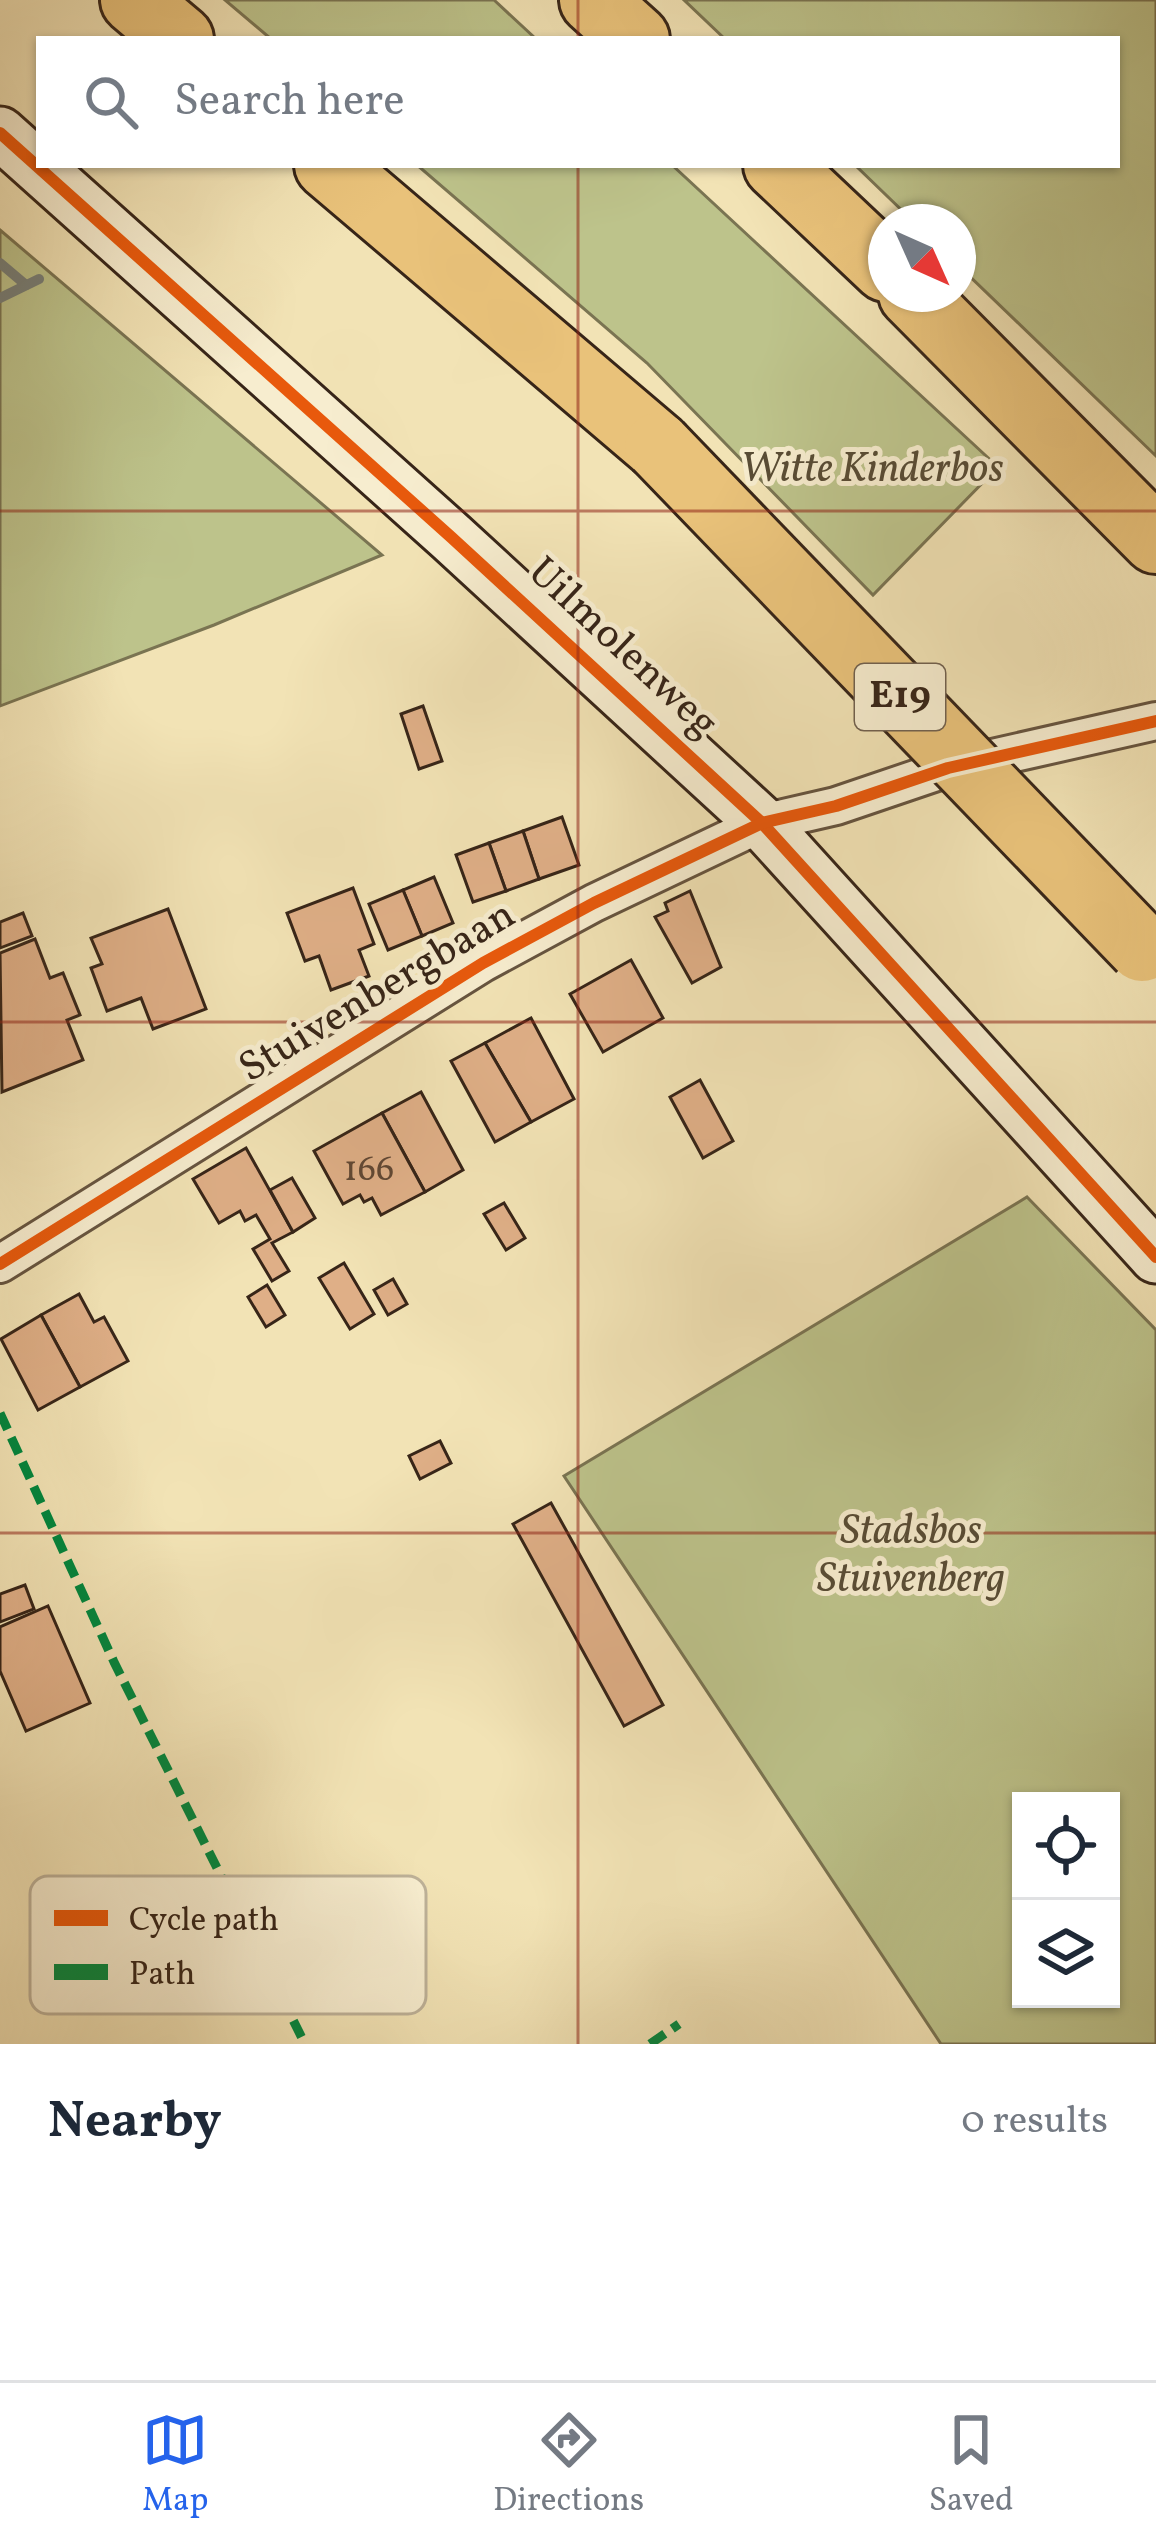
<!DOCTYPE html>
<style>
:root{--surface:#fff;--page:#f6f6f7;--text:#1f2937;--muted:#747a83;--line:#e0e1e3;--accent:#2563eb}
body{margin:0;font-family:Vollkorn,serif;background:var(--page);color:var(--text)}
.controls{position:absolute;right:36px;bottom:36px;display:grid;overflow:hidden;border-radius:0px;box-shadow:0 3px 9px #0004}
.controls button{width:108px;height:108px;display:grid;place-items:center;padding:0;border:0;border-bottom:3px solid var(--line);background:var(--surface);color:var(--text);font:60px sans-serif}
.compass{position:absolute;left:868px;top:204px;width:108px;height:108px;border-radius:50%;background:var(--surface);box-shadow:0 3px 9px #0004;rotate:135deg}
.list{margin:0;padding:0;list-style:none}
h2{display:flex;justify-content:space-between;align-items:center;height:156px;margin:0;padding:0 48px;font-size:51px}
h2 small{font-size:39px;font-weight:400;color:var(--muted)}
.icon{flex:none;width:66px;height:66px;fill:none;stroke:currentColor;stroke-width:2;stroke-linecap:round;stroke-linejoin:round}
.map{position:relative;flex:none;width:1156px;height:2044px;overflow:hidden}
.search{position:absolute;background:var(--surface);box-shadow:0 3px 9px #0004;left:36px;right:36px;top:36px;height:132px;display:flex;align-items:center;gap:30px;box-sizing:border-box;padding:0 42px;border-radius:0px;color:var(--muted);font-size:45px}
.sheet{height:336px;background:var(--surface)}
nav{display:flex;justify-content:space-around;align-items:center;box-sizing:border-box;height:168px;border-top:3px solid var(--line);background:var(--surface);font-size:33px;color:var(--muted)}
nav a{display:grid;justify-items:center;gap:6px}
nav .on{color:var(--accent)}
.map>svg:first-child{display:block}
.green{fill:#bdc38b;stroke:#7a7452;stroke-width:3;fill-rule:evenodd}
.lines{fill:none;stroke-linecap:round;stroke-linejoin:round}
.stream{stroke:#767f79;stroke-width:10}
.building{fill:#dfaf87;stroke:#372518;stroke-width:3}
.street-casing{stroke:#66543f;stroke-width:42}
.secondary-casing{stroke:#372518;stroke-width:57}
.highway-casing{stroke:#372518;stroke-width:72}
.street{stroke:#f7edcf;stroke-width:36}
.secondary{stroke:#f7edcf;stroke-width:51}
.highway{stroke:#e9c27a;stroke-width:66}
.highway-bridge-casing{stroke:#372518;stroke-width:72;stroke-linecap:butt}
.highway-bridge{stroke:#e9c27a;stroke-width:66}
.quiet{stroke:#00873e;stroke-width:9;stroke-dasharray:18 9;stroke-linecap:butt}
.cycleway-casing{stroke:#f7edcf;stroke-width:20}
.cycleway{stroke:#e8590c;stroke-width:12}
.grid{fill:none;stroke:#8f2418;stroke-width:3;stroke-opacity:0.55}
.labels{text-anchor:middle;dominant-baseline:central;stroke-width:10;stroke-linejoin:round;paint-order:stroke}
.number-label{font-size:36px;fill:#614834}
.shield{fill:#f7edcf;stroke:#71614f;stroke-width:3}
.shield-label{font-size:39px;font-weight:bold;fill:#372518}
.park-label{font-size:42px;font-style:italic;fill:#584c35;stroke:#f7edcf}
.street-label{font-size:42px;fill:#372518;stroke:#f7edcf}
.key{fill:#f7edcf;stroke:#bdb198;stroke-width:3}
.key-label{font-size:33px;fill:#372518}
</style>
<div class="map">
<svg width="1156" height="2044" viewBox="0 0 1156 2044">
<rect width="100%" height="100%" fill="#f2e3b5"/>
<filter id="stains"><feTurbulence type="fractalNoise" baseFrequency=".00167" numOctaves="4"/><feColorMatrix values="0 0 0 0 .2 0 0 0 0 .09 0 0 0 0 .02 0 0 0 .5 -.17"/></filter>
<radialGradient id="worn" r=".72"><stop offset=".6" stop-color="#630" stop-opacity="0"/><stop offset="1" stop-color="#630" stop-opacity=".3"/></radialGradient>
<g class="green">
<polygon points="225,0 494,0 536,39 271,39"/>
<polygon points="684,0 1156,0 1156,456 958,265 958,222 914,222 855,165 1117,165 1117,39 725,39"/>
<polygon points="417,165 672,165 998,467 873,595 647,363"/>
<polygon points="0,230 382,555 214,625 0,706"/>
<path d="M1027,1197L1156,1330V2044H941L564,1476ZM1021,1801H1111V1999H1021Z"/>
</g>
<g class="lines">
<g class="stream">
<polyline points="0,263 26,285"/>
<polyline points="0,298 39,279"/>
</g>
</g>
<g class="building">
<polygon points="423,706 442,761 419,769 401,714"/>
<polygon points="562,817 579,865 539,879 523,831"/>
<polygon points="523,831 539,879 506,891 489,843"/>
<polygon points="489,843 506,891 473,902 456,855"/>
<polygon points="434,877 453,923 422,936 403,890"/>
<polygon points="353,888 374,944 359,950 369,976 331,990 319,956 305,961 287,913"/>
<polygon points="403,890 422,936 388,950 369,904"/>
<polygon points="690,891 721,967 692,983 655,917 668,911 665,903"/>
<polygon points="168,909 206,1009 153,1029 141,998 107,1011 91,968 102,964 91,938"/>
<polygon points="23,913 32,936 0,948 0,922"/>
<polygon points="35,939 50,978 63,973 80,1015 67,1020 83,1060 2,1092 0,953"/>
<polygon points="631,960 663,1018 603,1052 570,994"/>
<polygon points="531,1018 574,1099 531,1122 485,1043"/>
<polygon points="485,1043 531,1122 495,1142 451,1061"/>
<polygon points="700,1080 733,1141 703,1158 670,1097"/>
<polygon points="421,1092 463,1170 425,1192 382,1113"/>
<polygon points="382,1113 425,1192 381,1215 372,1198 364,1202 360,1195 343,1204 314,1151"/>
<polygon points="246,1148 293,1232 272,1243 289,1271 272,1281 253,1249 270,1239 256,1215 245,1221 240,1211 219,1223 193,1179"/>
<polygon points="292,1178 315,1218 293,1232 270,1190"/>
<polygon points="504,1203 525,1238 506,1250 484,1214"/>
<polygon points="344,1263 374,1314 350,1329 319,1278"/>
<polygon points="393,1279 407,1304 388,1315 374,1290"/>
<polygon points="267,1285 285,1315 266,1327 248,1297"/>
<polygon points="79,1294 94,1322 104,1317 128,1361 80,1387 41,1315"/>
<polygon points="41,1315 80,1387 38,1410 1,1339"/>
<polygon points="440,1441 451,1463 420,1479 409,1456"/>
<polygon points="551,1503 663,1705 624,1726 513,1524"/>
<polygon points="25,1585 34,1609 0,1622 0,1594"/>
<polygon points="48,1606 90,1703 26,1731 0,1671 0,1627"/>
</g>
<g class="lines">
<defs>
<polyline id="street" points="0,1264 483,963 594,903 762,823 836,806 948,768 1156,721"/>
<polyline id="secondary" points="0,133 451,537 762,823 1156,1257"/>
<g id="highway">
<polyline points="134,0 180,39"/>
<polyline points="593,0 636,39"/>
<polyline points="328,165 658,446"/>
<polyline points="777,165 886,268"/>
<polyline points="912,294 1156,540"/>
</g>
</defs>
<use href="#street" class="street-casing"/>
<use href="#secondary" class="secondary-casing"/>
<use href="#highway" class="highway-casing"/>
<use href="#street" class="street"/>
<use href="#secondary" class="secondary"/>
<use href="#highway" class="highway"/>
<defs>
<polyline id="highway-bridge" points="658,446 1142,948"/>
</defs>
<use href="#highway-bridge" class="highway-bridge-casing"/>
<use href="#highway-bridge" class="highway-bridge"/>
<g class="quiet">
<polyline points="0,1413 114,1662 305,2044"/>
<polyline points="650,2044 679,2024"/>
</g>
<defs>
<g id="cycleway">
<polyline points="0,133 451,537 762,823 1156,1257"/>
<polyline points="0,1264 483,963 594,903 762,823 836,806 948,768 1156,721"/>
</g>
</defs>
<use href="#cycleway" class="cycleway-casing"/>
<use href="#cycleway" class="cycleway"/>
</g>
<path class="grid" d="M578,0V39M578,165V2044M0,511H1156M0,1022H1156M0,1533H1156"/>
<g class="labels">
<g class="number-label">
<text x="369" y="1171">166</text>
</g>
<rect class="shield" x="855" y="664" width="90" height="66" rx="9"/>
<g class="shield-label">
<text x="900" y="697">E19</text>
</g>
<g class="park-label">
<text x="872" y="470">Witte Kinderbos</text>
<text x="911" y="1532">Stadsbos<tspan x="911" dy="48">Stuivenberg</tspan></text>
</g>
<g class="street-label">
<text transform="translate(622 649) rotate(43)">Uilmolenweg</text>
<text transform="translate(378 993) rotate(-31)">Stuivenbergbaan</text>
</g>
</g>
<rect x="30" y="1876" width="396" height="138" rx="18" class="key"/>
<rect x="54" y="1910" width="54" height="16" fill="#e8590c"/>
<rect x="54" y="1964" width="54" height="16" fill="#00873e"/>
<g class="key-label">
<text x="129" y="1930">Cycle path</text>
<text x="129" y="1984">Path</text>
</g>
<rect width="100%" height="100%" filter="url(#stains)"/>
<rect width="100%" height="100%" fill="url(#worn)"/>
</svg>
<div class="controls">
<button><svg class="icon" aria-label="locate" viewBox="0 0 24 24"><circle cx="12" cy="12" r="6"/><path d="M12 2v4M12 18v4M2 12h4M18 12h4"/></svg></button>
<button><svg class="icon" aria-label="layers" viewBox="0 0 24 24"><path d="M12 4l9 5-9 5-9-5zM3 14l9 5 9-5"/></svg></button>
</div>
<svg class="compass" viewBox="-18 -18 36 36"><path d="M0-13l5 13h-10z" fill="#e53935"/><path d="M0 13l5-13h-10z" fill="#747a83"/></svg>
<div class="search"><svg class="icon" aria-label="search" viewBox="0 0 24 24"><circle cx="10" cy="10" r="6"/><path d="M15 15l6 6"/></svg>Search here</div>
</div>
<section class="sheet">
<h2>Nearby<small>0 results</small></h2>
<ul class="list">
</ul>
</section>
<nav>
<a class="on"><svg class="icon" aria-label="map" viewBox="0 0 24 24"><path d="M3 6l6-2 6 2 6-2v14l-6 2-6-2-6 2zM9 4v14M15 6v14"/></svg>Map</a>
<a><svg class="icon" aria-label="directions" viewBox="0 0 24 24"><path d="M12 3l9 9-9 9-9-9zM9 14v-3h6M13 9l2 2-2 2"/></svg>Directions</a>
<a><svg class="icon" aria-label="saved" viewBox="0 0 24 24"><path d="M7 4h10v16l-5-4-5 4z"/></svg>Saved</a>
</nav>
